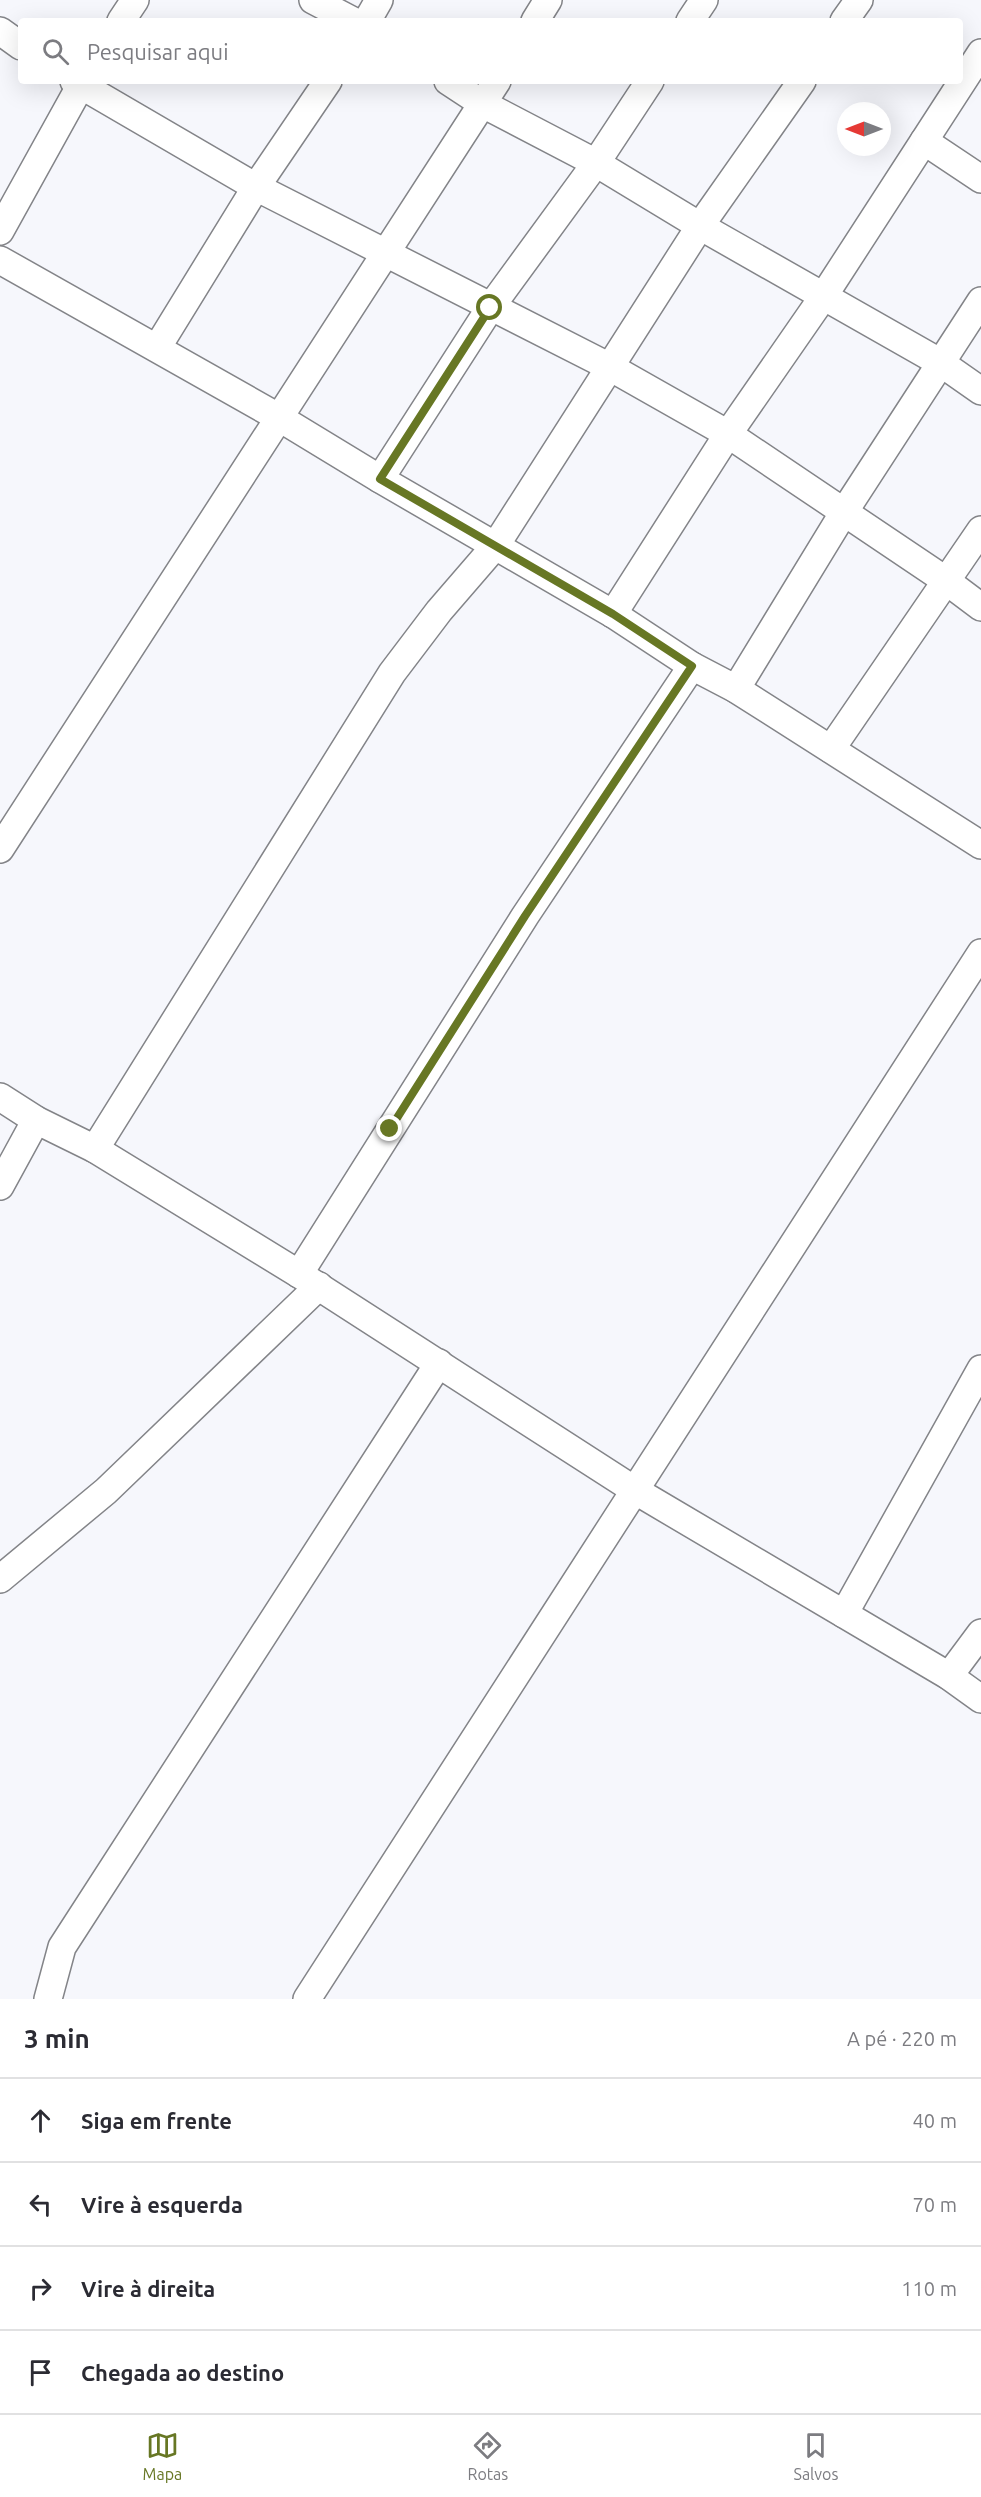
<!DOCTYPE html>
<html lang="pt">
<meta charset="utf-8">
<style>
:root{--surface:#fff;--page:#f2f2f3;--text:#2b2b33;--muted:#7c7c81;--line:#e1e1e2;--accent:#677724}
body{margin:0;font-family:Ubuntu,sans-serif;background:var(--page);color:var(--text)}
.compass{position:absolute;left:837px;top:102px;width:54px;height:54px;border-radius:50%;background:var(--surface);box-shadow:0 6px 24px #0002;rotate:270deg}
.stop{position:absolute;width:18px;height:18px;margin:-14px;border:4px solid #677724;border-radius:50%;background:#fff}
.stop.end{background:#677724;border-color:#fff;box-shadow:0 2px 6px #0008}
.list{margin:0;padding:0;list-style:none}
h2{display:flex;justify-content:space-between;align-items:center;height:78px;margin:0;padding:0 24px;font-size:26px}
h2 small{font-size:20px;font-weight:400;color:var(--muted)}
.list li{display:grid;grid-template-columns:39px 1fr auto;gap:18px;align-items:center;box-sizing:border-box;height:84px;padding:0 24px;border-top:2px solid var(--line)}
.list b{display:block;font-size:22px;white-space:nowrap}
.list em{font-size:20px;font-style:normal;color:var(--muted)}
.icon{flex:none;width:33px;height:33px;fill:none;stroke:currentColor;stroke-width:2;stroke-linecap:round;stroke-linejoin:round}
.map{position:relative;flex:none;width:981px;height:1999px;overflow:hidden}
.search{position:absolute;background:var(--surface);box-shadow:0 6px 24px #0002;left:18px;right:18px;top:18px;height:66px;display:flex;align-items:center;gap:15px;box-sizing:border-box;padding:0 21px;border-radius:6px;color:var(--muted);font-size:22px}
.sheet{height:414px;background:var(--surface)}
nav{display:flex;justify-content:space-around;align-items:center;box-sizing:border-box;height:84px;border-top:2px solid var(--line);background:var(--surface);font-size:16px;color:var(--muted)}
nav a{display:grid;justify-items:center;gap:3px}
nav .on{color:var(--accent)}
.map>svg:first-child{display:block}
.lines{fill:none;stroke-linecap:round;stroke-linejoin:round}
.minor-casing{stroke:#838488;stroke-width:30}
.minor{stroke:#fff;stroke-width:27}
.route{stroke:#677724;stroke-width:8}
</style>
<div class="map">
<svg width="981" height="1999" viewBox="0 0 981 1999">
<rect width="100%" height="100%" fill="#f6f7fc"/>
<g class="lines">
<defs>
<g id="minor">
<polyline points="313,0 353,21"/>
<polyline points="121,21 135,0"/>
<polyline points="367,21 379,0"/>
<polyline points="535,21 548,0"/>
<polyline points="690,21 704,0"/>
<polyline points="844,21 859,0"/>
<polyline points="0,31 21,46"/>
<polyline points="74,81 256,187 608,366 728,434 945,580 981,607"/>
<polyline points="448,81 483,104 596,163 700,226 941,363 981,391"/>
<polyline points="924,141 981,179"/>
<polyline points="0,231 83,81"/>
<polyline points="0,260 278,417 380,479 613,614 692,666 736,689 981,845"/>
<polyline points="157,348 256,187 328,81"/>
<polyline points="380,479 490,308 596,163 650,81"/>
<polyline points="613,614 728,434 823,297 981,53"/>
<polyline points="736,689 844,512 981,301"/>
<polyline points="831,749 981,530"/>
<polyline points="0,849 497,81"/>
<polyline points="0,1097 36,1120 95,1149 299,1274 636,1491 949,1676 981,1699"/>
<polyline points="95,1149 392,673 439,611 496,545 700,226 802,81"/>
<polyline points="0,1186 36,1120"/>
<polyline points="299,1274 525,916 692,666"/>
<polyline points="0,1579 106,1491 319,1286"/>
<polyline points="844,1614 981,1369"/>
<polyline points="949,1676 981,1633"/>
<polyline points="48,1999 62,1947 439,1363"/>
<polyline points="307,1999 981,953"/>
</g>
</defs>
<use href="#minor" class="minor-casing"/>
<use href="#minor" class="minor"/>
</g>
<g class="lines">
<polyline class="route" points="390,1129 525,916 692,666 613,614 380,479 490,308"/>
</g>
</svg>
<svg class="compass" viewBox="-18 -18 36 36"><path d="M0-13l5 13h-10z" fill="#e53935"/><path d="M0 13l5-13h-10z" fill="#7c7c81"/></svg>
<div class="stop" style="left:490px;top:308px"></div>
<div class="stop end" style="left:390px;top:1129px"></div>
<div class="search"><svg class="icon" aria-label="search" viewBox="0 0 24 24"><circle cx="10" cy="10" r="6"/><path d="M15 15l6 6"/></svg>Pesquisar aqui</div>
</div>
<section class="sheet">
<h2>3 min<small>A pé · 220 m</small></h2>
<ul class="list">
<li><svg class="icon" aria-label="ahead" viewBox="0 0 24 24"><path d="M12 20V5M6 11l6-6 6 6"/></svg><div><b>Siga em frente</b></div><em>40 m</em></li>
<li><svg class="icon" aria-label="left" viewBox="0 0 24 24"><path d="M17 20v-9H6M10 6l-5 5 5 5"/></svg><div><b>Vire à esquerda</b></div><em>70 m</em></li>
<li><svg class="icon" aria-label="right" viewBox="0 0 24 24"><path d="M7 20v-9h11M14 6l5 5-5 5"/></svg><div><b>Vire à direita</b></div><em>110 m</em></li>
<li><svg class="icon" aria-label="arrive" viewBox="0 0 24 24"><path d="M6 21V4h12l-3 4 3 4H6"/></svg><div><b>Chegada ao destino</b></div></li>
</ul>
</section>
<nav>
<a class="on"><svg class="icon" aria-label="map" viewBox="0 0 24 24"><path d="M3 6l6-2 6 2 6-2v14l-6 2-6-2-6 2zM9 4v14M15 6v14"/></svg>Mapa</a>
<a><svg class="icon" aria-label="directions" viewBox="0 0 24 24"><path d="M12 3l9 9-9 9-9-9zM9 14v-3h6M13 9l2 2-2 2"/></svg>Rotas</a>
<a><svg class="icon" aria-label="saved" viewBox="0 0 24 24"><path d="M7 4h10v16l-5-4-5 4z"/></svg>Salvos</a>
</nav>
